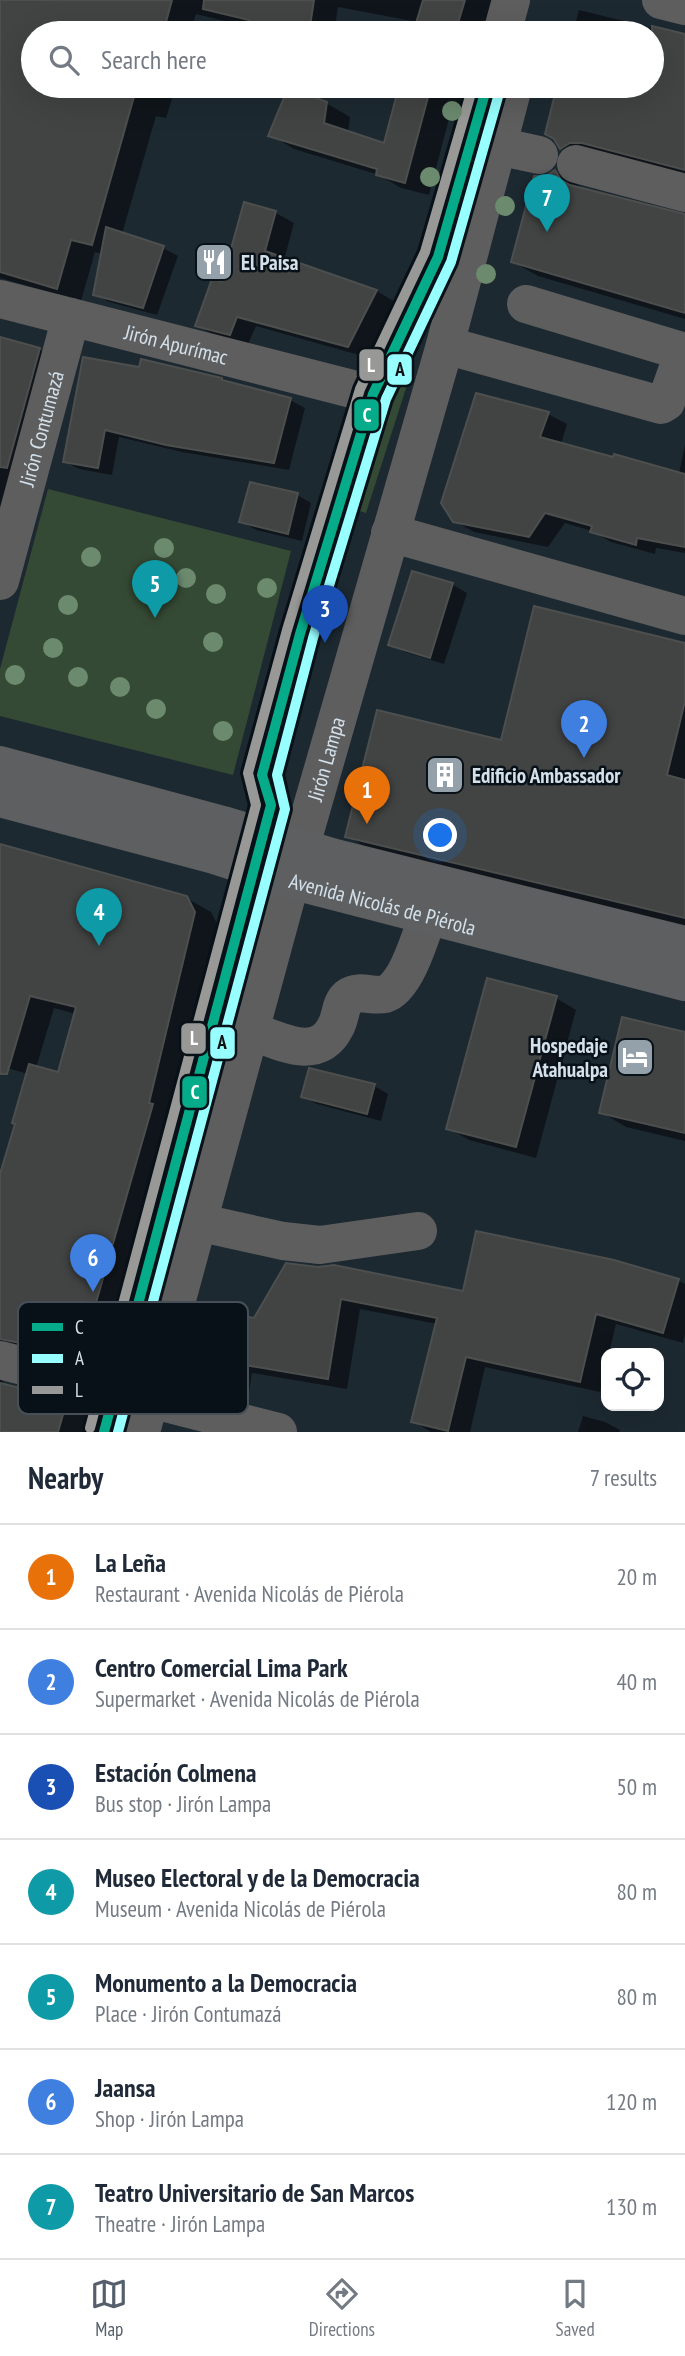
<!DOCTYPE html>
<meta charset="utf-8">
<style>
:root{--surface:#fff;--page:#f2f2f3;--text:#1f2937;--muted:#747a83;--line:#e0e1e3;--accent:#545f6b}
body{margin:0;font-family:"PT Sans Narrow",sans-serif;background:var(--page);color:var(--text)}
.controls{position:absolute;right:21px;bottom:21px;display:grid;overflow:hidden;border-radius:14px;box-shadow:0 7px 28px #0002}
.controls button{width:63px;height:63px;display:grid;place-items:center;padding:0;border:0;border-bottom:2px solid var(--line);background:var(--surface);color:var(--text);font:35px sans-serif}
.you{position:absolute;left:441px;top:836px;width:24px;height:24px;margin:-18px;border:5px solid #fff;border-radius:50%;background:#1a73e8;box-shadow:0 0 0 10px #1a73e833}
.badge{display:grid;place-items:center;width:46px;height:46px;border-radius:50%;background:var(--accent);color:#fff;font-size:23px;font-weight:700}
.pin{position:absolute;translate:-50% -58px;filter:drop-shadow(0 2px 4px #0008)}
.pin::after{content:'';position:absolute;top:37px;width:24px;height:21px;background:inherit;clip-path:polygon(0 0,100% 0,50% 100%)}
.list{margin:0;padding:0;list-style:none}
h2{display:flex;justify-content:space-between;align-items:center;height:91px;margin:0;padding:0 28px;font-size:30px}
h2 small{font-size:23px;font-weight:400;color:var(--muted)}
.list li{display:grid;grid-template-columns:46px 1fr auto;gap:21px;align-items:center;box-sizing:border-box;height:105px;padding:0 28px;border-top:2px solid var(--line)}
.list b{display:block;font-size:26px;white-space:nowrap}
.list p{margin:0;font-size:23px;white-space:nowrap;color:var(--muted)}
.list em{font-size:23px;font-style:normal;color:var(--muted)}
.icon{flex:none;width:38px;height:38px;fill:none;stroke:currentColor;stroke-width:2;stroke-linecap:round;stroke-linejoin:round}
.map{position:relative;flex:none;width:685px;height:1432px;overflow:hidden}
.search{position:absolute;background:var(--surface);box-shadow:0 7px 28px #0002;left:21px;right:21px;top:21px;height:77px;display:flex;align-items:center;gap:18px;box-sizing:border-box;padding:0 24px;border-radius:38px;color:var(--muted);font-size:26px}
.sheet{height:826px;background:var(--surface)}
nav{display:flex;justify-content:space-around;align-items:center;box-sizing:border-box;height:98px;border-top:2px solid var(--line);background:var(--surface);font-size:19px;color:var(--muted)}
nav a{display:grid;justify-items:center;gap:4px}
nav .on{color:var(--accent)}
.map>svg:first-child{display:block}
.green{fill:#354a34}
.shadow{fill:#0007;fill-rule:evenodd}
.building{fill:#424443;stroke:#4c4f4e;stroke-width:2}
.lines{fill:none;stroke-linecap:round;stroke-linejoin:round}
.minor{stroke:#5e5e5f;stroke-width:38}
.major{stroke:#5d5f61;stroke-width:38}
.bus-1-casing{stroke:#091118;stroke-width:16}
.bus-2-casing{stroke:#091118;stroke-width:16}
.bus-3-casing{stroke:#091118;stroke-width:16}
.bus-1{stroke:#06ac89;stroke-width:10}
.bus-2{stroke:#97ffff;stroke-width:10}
.bus-3{stroke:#989896;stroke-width:10}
.tree{fill:#6b8a6e}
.labels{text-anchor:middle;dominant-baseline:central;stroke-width:5;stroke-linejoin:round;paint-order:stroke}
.poi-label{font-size:21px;font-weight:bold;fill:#d4e1eb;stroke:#091118;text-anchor:start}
.street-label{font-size:21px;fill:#d4e1eb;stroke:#091118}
.key{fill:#091118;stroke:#464f57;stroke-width:2}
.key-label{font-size:19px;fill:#d4e1eb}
.line-badge{stroke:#091118;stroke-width:2.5}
.badge-label{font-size:19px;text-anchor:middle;font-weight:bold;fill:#fff}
.pale-badge-label{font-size:19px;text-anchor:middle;font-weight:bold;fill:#111}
</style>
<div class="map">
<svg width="685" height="1432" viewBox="0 0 685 1432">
<rect width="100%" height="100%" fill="#1d2931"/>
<g class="green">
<polygon points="416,338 407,385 366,513 347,507"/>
<polygon points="48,489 291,551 233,775 0,716 0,669"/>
</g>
<g class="shadow">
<polygon points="0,0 492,0 482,33 415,33 418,22 338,7 334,33 248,33 249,27 196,14 190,33 33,33 33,86 176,86 166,118 156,116 122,234 163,248 178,256 157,315 109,302 95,294 102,254 95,252 81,301 0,278"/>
<polygon points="579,10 685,36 685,177 586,162 561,148 556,138 547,133 559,86 652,86 652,33 573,33"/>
<polygon points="399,86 467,86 458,117 450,115 429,195 401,188 379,175 294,149 271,135 326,103 350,117 348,133 385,146"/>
<polygon points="555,172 580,186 582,190 685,216 685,319 538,276 513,262 547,177"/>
<polygon points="245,205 276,213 294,223 284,260 377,291 395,302 366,357 256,326 248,344 216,336 198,326 224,283"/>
<polygon points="0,338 39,349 62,363 0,583"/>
<polygon points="141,369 290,400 305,408 289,470 182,452 119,437 112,475 79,469 64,461"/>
<polygon points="548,414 567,424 561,444 679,474 685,444 685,553 656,548 655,554 611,542 592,531 565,523 548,547 474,532 454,521"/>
<polygon points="297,495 311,503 302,541 256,530 241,521"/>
<polygon points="413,573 453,585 467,593 444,664 405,652 390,644"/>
<polygon points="685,645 685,925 371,850 347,836 502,742"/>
<path d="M0,846L186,898L211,912L219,927L105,1368L2,1380L5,1386L66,1402L90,1416L86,1432H0V1180L17,1124L28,1074L0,1066ZM54,1008L76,1014L59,1074L36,1068Z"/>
<polygon points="556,998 576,1010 536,1158 469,1140 448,1128"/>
<polygon points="685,1034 685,1141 626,1127 601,1112"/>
<polygon points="374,1086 388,1094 381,1121 317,1104 303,1096"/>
<polygon points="287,1265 464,1293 678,1280 685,1284 685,1334 683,1343 616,1324 609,1353 606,1353 606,1365 600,1392 485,1367 470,1432 431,1432 413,1421 437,1324 360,1309 347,1389 252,1373 248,1398 209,1391 190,1380 255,1319"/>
<polygon points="583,1416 605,1422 620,1430 619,1432 578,1432"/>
</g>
<g class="building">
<polygon points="0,0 172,0 163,33 33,33 33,86 137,86 92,245 71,240 57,289 0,272"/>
<polygon points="204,0 314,0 309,33 247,33 249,20 203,9"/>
<polygon points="423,0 465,0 455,33 413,33"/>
<polygon points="652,26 685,34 685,170 582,143 570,143 560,149 554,139 545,134 557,86 652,86"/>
<polygon points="399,86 431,86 405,183 376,175 377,169 268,136 288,88 327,102 324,123 384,143"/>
<polygon points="555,170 561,180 570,185 685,214 685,313 511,262 534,176 546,176"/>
<polygon points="244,202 276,211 265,251 377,290 348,347 237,317 230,335 195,326 212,279 222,281"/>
<polygon points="106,227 164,246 143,308 93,295"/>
<polygon points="0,337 40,348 7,468 0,467"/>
<polygon points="83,357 139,367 141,359 222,378 222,380 291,398 274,463 166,445 105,430 98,468 63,462"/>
<polygon points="476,393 549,412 540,437 613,457 614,454 685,474 685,547 637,538 636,545 590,532 592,526 545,513 529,537 453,522 441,503"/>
<polygon points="250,482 298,493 288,534 239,522"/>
<polygon points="412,571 453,583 430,658 388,645"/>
<polygon points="534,606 685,643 685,701 667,775 685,780 685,918 345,837 377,710 501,740"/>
<polygon points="0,844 187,896 195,912 149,1103 153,1104 81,1355 27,1341 30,1345 0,1339 0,1174 15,1124 12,1123 29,1064 58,1072 76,1007 30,996 7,1074 0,1074"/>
<polygon points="487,978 557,996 516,1147 446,1129"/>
<polygon points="622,1017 685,1032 685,1133 599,1113"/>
<polygon points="309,1068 375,1084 367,1114 301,1097"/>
<polygon points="476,1231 614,1260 679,1279 663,1333 596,1314 580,1382 466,1357 448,1431 411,1422 437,1318 341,1299 328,1379 233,1363 229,1388 188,1381 229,1313 254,1318 286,1263 318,1267 334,1265 463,1291"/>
<polygon points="0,1383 67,1400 58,1432 0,1432"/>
</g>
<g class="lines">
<g class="minor">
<polyline points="661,0 685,6"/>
<polyline points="502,33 511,0"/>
<polyline points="498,146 539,155"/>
<polyline points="576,164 685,193"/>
<path id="s1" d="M0,299L352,389"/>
<polyline points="445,345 661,405 666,402 681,360 678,350 526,304"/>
<polyline points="390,533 685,616"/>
<path id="s2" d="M0,581L71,317"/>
<path d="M251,1031C280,1041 318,1063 336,1026C341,1017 340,1004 348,997C359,989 373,997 385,994C406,988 421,935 428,915"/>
<polyline points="197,1222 283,1241 320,1245 418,1231"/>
<polyline points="0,1360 278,1432"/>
<polyline points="104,1432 271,805 262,775 300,634 373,394 438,257 487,86"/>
<path id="s3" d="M141,1432L291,880L445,345L512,91"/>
</g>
<g class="major">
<polyline points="0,765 223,825 335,858 685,945"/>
<path id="s4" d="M0,798L214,855L291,880L685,982"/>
</g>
<defs>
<polyline id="bus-1" points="104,1432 271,805 262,775 300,634 373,394 438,257 487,86"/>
<polyline id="bus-2" points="118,1432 285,809 277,775 313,638 386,399 451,262 500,90"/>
<polyline id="bus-3" points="90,1428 256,805 248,773 287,630 360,389 425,252 473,86"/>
</defs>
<use href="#bus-1" class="bus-1-casing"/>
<use href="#bus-2" class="bus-2-casing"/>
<use href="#bus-3" class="bus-3-casing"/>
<use href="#bus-1" class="bus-1"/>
<use href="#bus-2" class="bus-2"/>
<use href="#bus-3" class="bus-3"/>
</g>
<g class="tree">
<circle cx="452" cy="111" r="10"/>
<circle cx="430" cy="177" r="10"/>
<circle cx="505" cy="206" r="10"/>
<circle cx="486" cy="274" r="10"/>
<circle cx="164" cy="548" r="10"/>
<circle cx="91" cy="557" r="10"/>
<circle cx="186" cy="578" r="10"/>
<circle cx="267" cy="588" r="10"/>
<circle cx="216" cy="594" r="10"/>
<circle cx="68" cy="605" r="10"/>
<circle cx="213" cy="642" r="10"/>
<circle cx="53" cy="648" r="10"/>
<circle cx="15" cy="675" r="10"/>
<circle cx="78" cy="677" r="10"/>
<circle cx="120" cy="687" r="10"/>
<circle cx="156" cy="709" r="10"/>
<circle cx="223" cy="731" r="10"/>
</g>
<defs>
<symbol id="restaurant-square" viewBox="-11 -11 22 22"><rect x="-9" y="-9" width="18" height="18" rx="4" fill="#94a1aa" stroke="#091118"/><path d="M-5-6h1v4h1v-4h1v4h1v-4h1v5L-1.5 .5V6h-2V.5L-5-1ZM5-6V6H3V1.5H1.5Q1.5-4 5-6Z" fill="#fff"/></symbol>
<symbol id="building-square" viewBox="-11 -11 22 22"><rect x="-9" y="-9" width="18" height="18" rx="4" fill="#94a1aa" stroke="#091118"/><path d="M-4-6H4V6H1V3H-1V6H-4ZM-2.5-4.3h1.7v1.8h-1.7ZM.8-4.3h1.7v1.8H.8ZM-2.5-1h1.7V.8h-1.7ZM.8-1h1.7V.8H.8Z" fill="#fff"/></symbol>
<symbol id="hotel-square" viewBox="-11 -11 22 22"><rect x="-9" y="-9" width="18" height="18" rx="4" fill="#94a1aa" stroke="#091118"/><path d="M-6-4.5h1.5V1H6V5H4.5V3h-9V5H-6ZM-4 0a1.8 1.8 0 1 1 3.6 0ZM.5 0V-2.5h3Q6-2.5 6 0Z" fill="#fff"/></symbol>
</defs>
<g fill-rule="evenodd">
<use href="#restaurant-square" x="192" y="240" width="44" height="44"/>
<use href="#building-square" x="423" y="753" width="44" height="44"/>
<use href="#hotel-square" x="613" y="1035" width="44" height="44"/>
</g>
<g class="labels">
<g class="poi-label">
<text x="241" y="262">El Paisa</text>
<text x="472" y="775">Edificio Ambassador</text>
<text x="608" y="1045" text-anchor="end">Hospedaje<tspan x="608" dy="24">Atahualpa</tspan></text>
</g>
<g class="street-label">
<text stroke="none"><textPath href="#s1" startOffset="182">Jirón Apurímac</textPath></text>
<text stroke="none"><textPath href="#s2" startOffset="158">Jirón Contumazá</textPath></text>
<text stroke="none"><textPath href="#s3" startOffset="698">Jirón Lampa</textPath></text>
<text stroke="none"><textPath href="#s4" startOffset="397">Avenida Nicolás de Piérola</textPath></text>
</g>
</g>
<rect x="18" y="1302" width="230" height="112" rx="10" class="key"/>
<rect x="32" y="1323" width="31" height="8" fill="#06ac89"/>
<rect x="32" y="1354" width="31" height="9" fill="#97ffff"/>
<rect x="32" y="1386" width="31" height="8" fill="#989896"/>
<g class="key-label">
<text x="75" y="1334">C</text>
<text x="75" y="1365">A</text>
<text x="75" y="1397">L</text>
</g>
<g class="line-badge">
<rect x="358" y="348" width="27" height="34" rx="7" fill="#989896"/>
<rect x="386" y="353" width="27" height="33" rx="7" fill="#97ffff"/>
<rect x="353" y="398" width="27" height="34" rx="7" fill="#06ac89"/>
<rect x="180" y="1022" width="27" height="33" rx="7" fill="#989896"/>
<rect x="209" y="1026" width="27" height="34" rx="7" fill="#97ffff"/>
<rect x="181" y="1075" width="27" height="34" rx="7" fill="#06ac89"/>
</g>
<g class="badge-label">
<text x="371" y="372">L</text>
<text x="367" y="422">C</text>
<text x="194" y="1045">L</text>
<text x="195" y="1099">C</text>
</g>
<g class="pale-badge-label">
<text x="400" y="376">A</text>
<text x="222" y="1049">A</text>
</g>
</svg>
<div class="controls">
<button><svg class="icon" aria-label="locate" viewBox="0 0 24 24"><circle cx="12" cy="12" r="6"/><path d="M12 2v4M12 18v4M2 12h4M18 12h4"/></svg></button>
</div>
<div class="you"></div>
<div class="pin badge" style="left:367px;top:824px;background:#e8710a">1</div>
<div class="pin badge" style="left:584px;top:758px;background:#3f7fe0">2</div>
<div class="pin badge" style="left:325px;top:643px;background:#1a4fb4">3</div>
<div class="pin badge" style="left:99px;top:946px;background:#0f9aa8">4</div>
<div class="pin badge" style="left:155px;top:618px;background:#0f9aa8">5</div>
<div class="pin badge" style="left:93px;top:1292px;background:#3f7fe0">6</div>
<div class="pin badge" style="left:547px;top:232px;background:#0f9aa8">7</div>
<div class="search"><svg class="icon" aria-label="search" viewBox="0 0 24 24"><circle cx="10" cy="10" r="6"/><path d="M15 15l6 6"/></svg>Search here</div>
</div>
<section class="sheet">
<h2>Nearby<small>7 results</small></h2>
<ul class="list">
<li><span class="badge" style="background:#e8710a">1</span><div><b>La Leña</b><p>Restaurant · Avenida Nicolás de Piérola</p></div><em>20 m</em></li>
<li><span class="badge" style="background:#3f7fe0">2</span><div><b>Centro Comercial Lima Park</b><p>Supermarket · Avenida Nicolás de Piérola</p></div><em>40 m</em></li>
<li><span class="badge" style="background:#1a4fb4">3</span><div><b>Estación Colmena</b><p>Bus stop · Jirón Lampa</p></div><em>50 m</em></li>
<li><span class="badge" style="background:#0f9aa8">4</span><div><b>Museo Electoral y de la Democracia</b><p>Museum · Avenida Nicolás de Piérola</p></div><em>80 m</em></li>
<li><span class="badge" style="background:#0f9aa8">5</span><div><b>Monumento a la Democracia</b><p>Place · Jirón Contumazá</p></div><em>80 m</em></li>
<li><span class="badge" style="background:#3f7fe0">6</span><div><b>Jaansa</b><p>Shop · Jirón Lampa</p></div><em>120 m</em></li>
<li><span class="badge" style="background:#0f9aa8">7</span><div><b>Teatro Universitario de San Marcos</b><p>Theatre · Jirón Lampa</p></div><em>130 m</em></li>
</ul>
</section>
<nav>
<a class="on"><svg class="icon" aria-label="map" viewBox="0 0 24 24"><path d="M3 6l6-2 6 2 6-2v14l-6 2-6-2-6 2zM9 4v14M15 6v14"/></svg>Map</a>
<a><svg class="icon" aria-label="directions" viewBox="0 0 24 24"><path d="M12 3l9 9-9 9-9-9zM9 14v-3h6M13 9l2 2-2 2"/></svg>Directions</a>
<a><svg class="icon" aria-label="saved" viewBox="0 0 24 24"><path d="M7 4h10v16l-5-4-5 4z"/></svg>Saved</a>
</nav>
